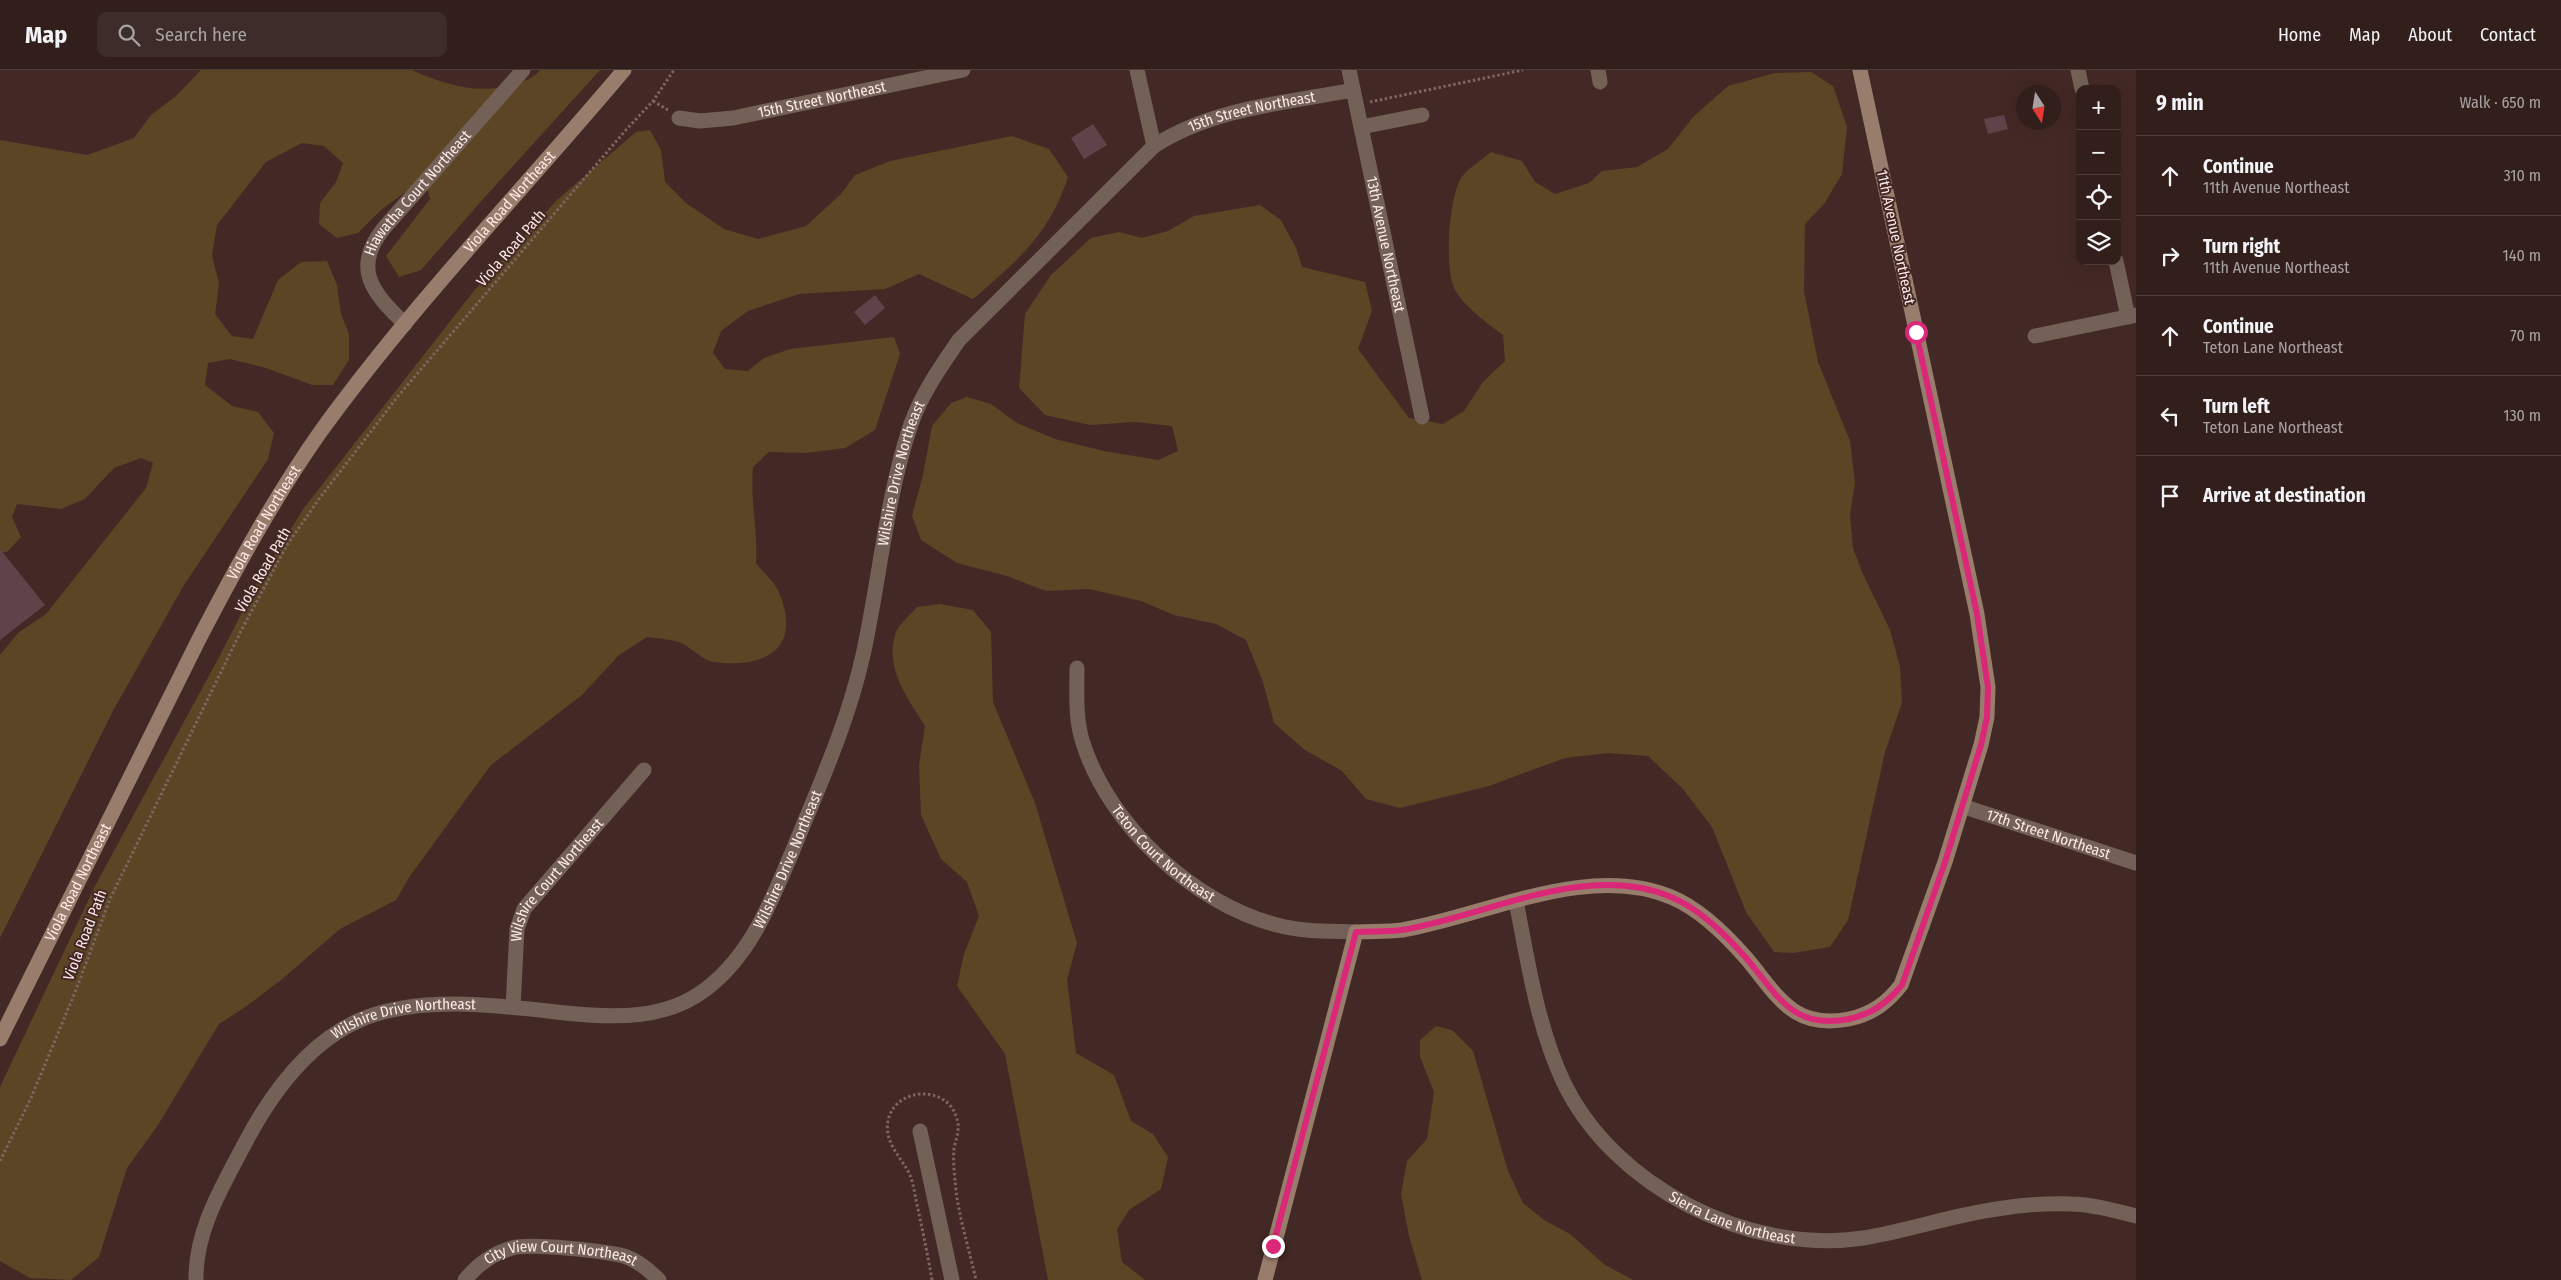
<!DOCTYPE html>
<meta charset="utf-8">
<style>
:root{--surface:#321f1c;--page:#3d2c29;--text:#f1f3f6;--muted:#a8a2a3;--line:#4d3d3b}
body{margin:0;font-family:"Fira Sans Condensed",sans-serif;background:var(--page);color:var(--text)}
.controls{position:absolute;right:15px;top:15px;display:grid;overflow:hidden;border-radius:10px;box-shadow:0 5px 20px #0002}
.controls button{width:45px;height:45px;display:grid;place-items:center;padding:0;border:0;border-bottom:1px solid var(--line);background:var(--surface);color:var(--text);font:25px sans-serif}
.compass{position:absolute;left:2016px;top:15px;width:45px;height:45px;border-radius:50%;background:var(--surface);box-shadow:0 5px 20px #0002;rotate:168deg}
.stop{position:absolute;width:15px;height:15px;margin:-11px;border:4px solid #db2777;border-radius:50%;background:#fff}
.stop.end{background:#db2777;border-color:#fff;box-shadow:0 1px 5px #0008}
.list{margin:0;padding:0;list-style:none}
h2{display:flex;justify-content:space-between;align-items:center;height:65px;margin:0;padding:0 20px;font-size:21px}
h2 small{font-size:16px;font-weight:400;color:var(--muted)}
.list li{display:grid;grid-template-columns:32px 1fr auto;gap:15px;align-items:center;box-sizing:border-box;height:80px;padding:0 20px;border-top:1px solid var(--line)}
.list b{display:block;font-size:19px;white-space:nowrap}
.list p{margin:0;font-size:16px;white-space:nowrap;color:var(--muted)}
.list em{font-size:16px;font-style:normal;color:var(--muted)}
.icon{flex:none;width:28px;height:28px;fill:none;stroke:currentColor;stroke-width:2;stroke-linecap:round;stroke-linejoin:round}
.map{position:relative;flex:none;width:2136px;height:1210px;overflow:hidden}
header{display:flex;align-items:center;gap:30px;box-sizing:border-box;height:70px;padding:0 25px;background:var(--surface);border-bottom:1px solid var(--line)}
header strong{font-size:24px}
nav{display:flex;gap:28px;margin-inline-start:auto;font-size:18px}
.search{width:350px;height:45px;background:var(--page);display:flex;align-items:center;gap:12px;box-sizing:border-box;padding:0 18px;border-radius:10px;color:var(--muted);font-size:19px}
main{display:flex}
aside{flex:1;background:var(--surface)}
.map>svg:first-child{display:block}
.green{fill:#5b4524}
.building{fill:#5f434b}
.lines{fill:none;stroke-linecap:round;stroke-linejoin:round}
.path{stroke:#7d6562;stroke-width:3;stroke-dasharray:2.5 2.5;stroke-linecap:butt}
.street{stroke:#736157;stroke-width:15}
.secondary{stroke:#987c6c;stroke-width:15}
.route{stroke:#db2777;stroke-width:6}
.labels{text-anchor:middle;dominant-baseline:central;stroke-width:4;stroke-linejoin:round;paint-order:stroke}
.street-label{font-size:15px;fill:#fdeae8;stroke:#432926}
</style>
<header>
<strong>Map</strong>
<div class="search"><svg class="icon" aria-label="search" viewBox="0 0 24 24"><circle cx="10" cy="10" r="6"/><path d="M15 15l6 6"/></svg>Search here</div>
<nav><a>Home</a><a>Map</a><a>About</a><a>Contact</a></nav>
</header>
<main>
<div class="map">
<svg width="2136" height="1210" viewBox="0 0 2136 1210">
<rect width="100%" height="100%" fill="#432926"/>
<g class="green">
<path d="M201,0H411C447,15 479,26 517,13C527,10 534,8 540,0H600L484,128L421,200L399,207L386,186L430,129L424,108L381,140L358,163L337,168L319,154L320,133L336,112L343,93L324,76L302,73L266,92L217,155L212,185L219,214L215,244L232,266L253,269L278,210L301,192L327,191L337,215L341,244L349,264V290L333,315H312L266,298L230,289L208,293L205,315L232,336L258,342L274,363L268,389L184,515L114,639L0,868V585L18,563L46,544L146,418L153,393L141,388L114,398L85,429L61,439L17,434L12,447L21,467L8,481L0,484V70L87,85L134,68L151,45L176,26Z"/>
<path d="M1811,2L1833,16L1847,57L1842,104L1824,134L1805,154L1804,221L1818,292L1850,371L1855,413L1850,445L1853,478L1862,502L1890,560L1900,597L1902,633L1885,682L1848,850L1830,877L1793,883L1774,882L1746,842L1712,757L1683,719L1648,686L1608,683L1565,688L1489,716L1400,738L1366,729L1342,701L1305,680L1274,653L1263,612L1246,570L1216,554L1174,545L1141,531L1089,519L1046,521L1007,506L957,493L921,470L912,446L923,405L932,356L951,333L967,327L991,334L1017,353L1055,369L1104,381L1158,390L1178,381L1172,356L1135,352L1090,355L1045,345L1019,318L1025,244L1051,205L1091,168L1119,162L1142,168L1168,161L1194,146L1260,135L1281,150L1296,178L1302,197L1365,212L1372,241L1358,279L1409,348L1443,354L1464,341L1483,312L1505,291L1503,265C1489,255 1463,235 1455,220C1444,200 1449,130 1460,110C1465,100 1482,90 1491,82L1522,91L1535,112L1555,124L1589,113L1602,101L1637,97L1668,79L1693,47L1728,16L1775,3Z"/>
<path d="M650,60L661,80L665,112L686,133L724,159L758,169L806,156L841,124L855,105L890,91L1012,66L1049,79L1068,107C1049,165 1018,190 973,229L919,204L885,219L799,224L748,241L721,261L713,283L725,299L748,301L764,288L790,279L894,267L900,284L875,360L845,378L806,383L769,382L753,397C750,431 758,459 756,493C763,502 773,511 778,520C803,577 768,599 714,592C704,591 694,580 685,575C675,569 659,569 647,567L619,585L582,625L491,695L410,806L396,830L340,859L281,910L244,938L219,954L158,1055L127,1098L99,1187L71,1210L30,1208L0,1191V1017L95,816L218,589L257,513L304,438L473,222L557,130L636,62Z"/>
<path d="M940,534L973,540L991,562L993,632L1035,733L1077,873L1067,910L1076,983L1114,1005L1131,1051L1153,1064L1168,1087L1161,1119L1129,1140L1117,1159L1122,1192L1145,1210H1048L1005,984L957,916L964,884L979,846L967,812L941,789L921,745L919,695L925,656C908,629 885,599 895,565C897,556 910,545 917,537Z"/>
<polygon points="1436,956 1452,960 1473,981 1508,1101 1523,1133 1544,1150 1570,1164 1605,1195 1633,1210 1422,1210 1409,1166 1401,1124 1407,1091 1427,1069 1434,1022 1420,987 1420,970"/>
</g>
<g class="building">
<polygon points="2004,45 2008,59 1988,64 1984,49"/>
<polygon points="1093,54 1107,75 1084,89 1071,68"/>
<polygon points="875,225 885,238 865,255 854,242"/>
<polygon points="0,479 45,535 0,570"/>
</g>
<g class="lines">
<g class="path">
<polyline points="653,31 668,40"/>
<polyline points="1370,32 1523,0"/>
<polyline points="0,1091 31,1028 76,920 110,829 241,561 287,475 319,429 399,325 625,61 653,31 674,0"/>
<path d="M932,1210C928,1186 923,1163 918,1139C915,1128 914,1113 909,1103C900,1086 884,1072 888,1051C894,1018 945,1014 956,1046C961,1058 956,1068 954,1079C953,1089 954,1100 955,1110C957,1142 969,1178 976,1210"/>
</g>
<g class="street">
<polyline points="1137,0 1154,76"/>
<path id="s1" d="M1349,0L1422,347"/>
<polyline points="1598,0 1600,12"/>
<polyline points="2078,0 2082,19"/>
<path id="s2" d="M679,48L700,51L733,48L963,0"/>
<polyline points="1361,57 1422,45"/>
<polyline points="2116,191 2128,247"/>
<path id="s3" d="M405,254C373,223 351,199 384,158L523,0"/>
<polyline points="2035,266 2136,245"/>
<path id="s4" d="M1077,598C1077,623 1075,649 1083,673C1109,755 1194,834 1277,855C1303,862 1330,861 1356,862"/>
<path id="s5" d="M1962,736L2136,793"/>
<path id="s6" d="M1516,831C1528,892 1537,955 1563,1011C1613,1117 1749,1185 1863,1168C1908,1161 1952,1145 1997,1139C2021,1135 2047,1133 2071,1134C2093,1134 2115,1141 2136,1146"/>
<path id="s7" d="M513,937L517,859L524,839L644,700"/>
<polyline points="920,1061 952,1210"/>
<path id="s8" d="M196,1210C195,1161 222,1117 244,1075C270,1025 307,973 360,950C420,924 503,936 566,943C614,948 666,950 706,919C752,884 771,831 793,780C819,716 848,653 863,585C880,508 886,428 911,354C922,323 941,296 959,270L1154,76C1213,38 1285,33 1353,20"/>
<path id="s9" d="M465,1210C477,1195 494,1183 512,1178C532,1173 604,1181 624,1186C637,1190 650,1201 659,1210"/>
</g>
<g class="secondary">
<path id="s10" d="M0,969L199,569C236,498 275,426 321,361C413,234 523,120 624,0"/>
<path d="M1265,1210L1356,862C1371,861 1387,862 1402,860C1485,846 1588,792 1671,827C1698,838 1727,866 1747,889C1778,926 1793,960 1849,949C1872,944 1887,933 1901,915L1945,792L1981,675L1987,647L1988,617L1977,544L1860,0"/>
</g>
</g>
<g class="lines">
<path class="route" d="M1273,1176L1356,862C1371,861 1387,862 1402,860C1486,846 1587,791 1671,827C1698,838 1727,866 1747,889C1778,926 1793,960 1849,949C1872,944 1887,933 1902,915L1945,792L1981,675L1987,647L1988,617L1977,544L1916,262"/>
</g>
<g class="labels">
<g class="street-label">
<text stroke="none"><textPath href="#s2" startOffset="145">15th Street Northeast</textPath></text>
<text stroke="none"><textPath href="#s8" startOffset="1759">15th Street Northeast</textPath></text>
<text stroke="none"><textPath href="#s3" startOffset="161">Hiawatha Court Northeast</textPath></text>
<text stroke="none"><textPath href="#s10" startOffset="985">Viola Road Northeast</textPath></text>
<text transform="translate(1896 167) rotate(78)">11th Avenue Northeast</text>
<text stroke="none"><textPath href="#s1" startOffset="178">13th Avenue Northeast</textPath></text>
<text transform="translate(511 178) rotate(-49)">Viola Road Path</text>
<text stroke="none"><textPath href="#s8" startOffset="1232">Wilshire Drive Northeast</textPath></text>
<text stroke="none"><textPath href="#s10" startOffset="580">Viola Road Northeast</textPath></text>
<text transform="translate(263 500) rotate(-60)">Viola Road Path</text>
<text stroke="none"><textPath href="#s5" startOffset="91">17th Street Northeast</textPath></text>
<text stroke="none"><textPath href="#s4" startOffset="215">Teton Court Northeast</textPath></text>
<text stroke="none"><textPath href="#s8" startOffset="828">Wilshire Drive Northeast</textPath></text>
<text stroke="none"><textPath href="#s7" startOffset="141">Wilshire Court Northeast</textPath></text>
<text stroke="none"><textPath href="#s10" startOffset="175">Viola Road Northeast</textPath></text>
<text transform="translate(85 865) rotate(-69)">Viola Road Path</text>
<text stroke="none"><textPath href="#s8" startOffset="362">Wilshire Drive Northeast</textPath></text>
<text stroke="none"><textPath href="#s6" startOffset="412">Sierra Lane Northeast</textPath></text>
<text stroke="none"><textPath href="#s9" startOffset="106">City View Court Northeast</textPath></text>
</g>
</g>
</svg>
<div class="controls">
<button>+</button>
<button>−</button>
<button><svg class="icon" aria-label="locate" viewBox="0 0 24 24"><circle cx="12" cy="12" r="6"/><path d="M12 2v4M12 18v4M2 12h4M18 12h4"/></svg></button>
<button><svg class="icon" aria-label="layers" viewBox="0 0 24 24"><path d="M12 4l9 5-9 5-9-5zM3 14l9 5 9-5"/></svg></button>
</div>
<svg class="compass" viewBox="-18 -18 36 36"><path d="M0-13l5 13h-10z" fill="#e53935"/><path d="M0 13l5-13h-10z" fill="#a8a2a3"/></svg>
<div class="stop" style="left:1916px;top:262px"></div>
<div class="stop end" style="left:1273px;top:1176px"></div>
</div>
<aside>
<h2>9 min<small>Walk · 650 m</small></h2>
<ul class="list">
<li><svg class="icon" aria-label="ahead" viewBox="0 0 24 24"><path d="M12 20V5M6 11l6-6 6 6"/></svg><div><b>Continue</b><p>11th Avenue Northeast</p></div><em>310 m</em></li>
<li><svg class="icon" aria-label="right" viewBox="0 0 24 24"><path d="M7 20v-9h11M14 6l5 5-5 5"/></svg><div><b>Turn right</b><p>11th Avenue Northeast</p></div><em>140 m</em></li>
<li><svg class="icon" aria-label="ahead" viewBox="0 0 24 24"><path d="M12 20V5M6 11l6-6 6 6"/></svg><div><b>Continue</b><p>Teton Lane Northeast</p></div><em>70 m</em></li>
<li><svg class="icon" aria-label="left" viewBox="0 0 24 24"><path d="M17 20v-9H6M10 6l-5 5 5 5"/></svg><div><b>Turn left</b><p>Teton Lane Northeast</p></div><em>130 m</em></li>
<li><svg class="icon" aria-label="arrive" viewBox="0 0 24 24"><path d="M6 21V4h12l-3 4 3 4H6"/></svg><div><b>Arrive at destination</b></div></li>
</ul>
</aside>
</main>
